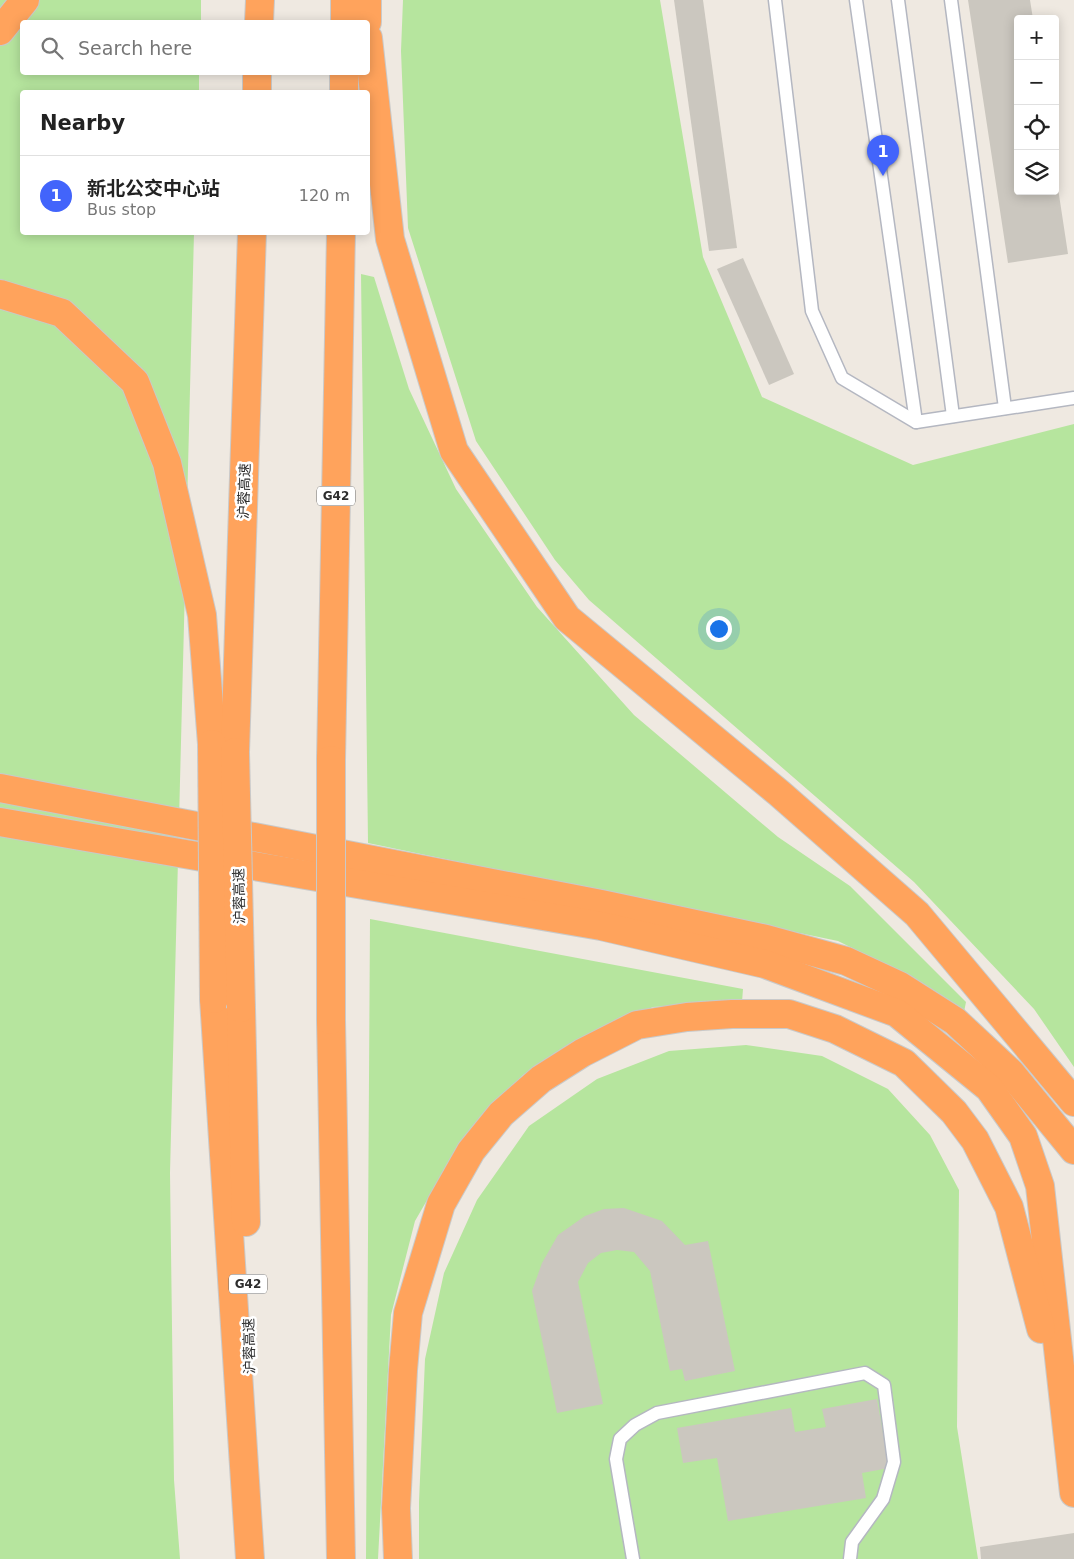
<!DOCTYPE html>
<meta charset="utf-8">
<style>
:root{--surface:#fff;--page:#f6f6f6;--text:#222;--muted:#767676;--line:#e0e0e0;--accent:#4264fb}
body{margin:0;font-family:"DejaVu Sans","Noto Sans SC",sans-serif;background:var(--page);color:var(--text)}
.controls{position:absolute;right:15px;top:15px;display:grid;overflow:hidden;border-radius:5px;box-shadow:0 2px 12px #0003}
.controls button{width:45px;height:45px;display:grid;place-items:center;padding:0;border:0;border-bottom:1px solid var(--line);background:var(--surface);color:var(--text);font:25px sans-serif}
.you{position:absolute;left:718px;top:628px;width:18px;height:18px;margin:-12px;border:4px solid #fff;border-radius:50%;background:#1a73e8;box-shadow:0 0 0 8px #1a73e833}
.badge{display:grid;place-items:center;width:32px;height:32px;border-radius:50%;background:var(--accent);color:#fff;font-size:16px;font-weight:700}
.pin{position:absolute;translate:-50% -41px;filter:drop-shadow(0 1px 2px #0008)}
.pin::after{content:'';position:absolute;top:26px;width:18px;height:15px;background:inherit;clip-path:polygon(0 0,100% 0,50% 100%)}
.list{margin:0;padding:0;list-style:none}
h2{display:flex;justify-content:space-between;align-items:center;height:65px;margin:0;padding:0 20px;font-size:21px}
h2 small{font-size:16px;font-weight:400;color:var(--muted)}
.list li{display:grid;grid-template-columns:32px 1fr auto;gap:15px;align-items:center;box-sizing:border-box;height:80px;padding:0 20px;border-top:1px solid var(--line)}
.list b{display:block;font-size:19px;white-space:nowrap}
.list p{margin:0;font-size:16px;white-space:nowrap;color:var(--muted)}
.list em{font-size:16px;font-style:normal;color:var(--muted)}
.icon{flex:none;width:28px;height:28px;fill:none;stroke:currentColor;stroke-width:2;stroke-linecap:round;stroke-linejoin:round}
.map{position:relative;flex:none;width:1074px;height:1559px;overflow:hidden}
.search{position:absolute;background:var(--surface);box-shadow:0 2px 12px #0003;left:20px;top:20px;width:350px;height:55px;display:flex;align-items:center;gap:12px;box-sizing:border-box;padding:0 18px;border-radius:5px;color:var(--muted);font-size:19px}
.panel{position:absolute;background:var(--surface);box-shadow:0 2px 12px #0003;left:20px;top:90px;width:350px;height:145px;border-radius:5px}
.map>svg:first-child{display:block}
.green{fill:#b6e59e}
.building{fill:#cbc7bf}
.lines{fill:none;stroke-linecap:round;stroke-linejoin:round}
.lane-casing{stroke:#b4b7c1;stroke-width:15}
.highway-casing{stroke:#c9c9c9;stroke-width:30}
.lane{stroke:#fff;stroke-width:12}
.highway{stroke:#ffa35c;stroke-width:28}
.highway-bridge-casing{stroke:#c9c9c9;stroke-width:30;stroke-linecap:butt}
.highway-bridge{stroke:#ffa35c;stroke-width:28}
.labels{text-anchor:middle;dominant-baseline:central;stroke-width:5;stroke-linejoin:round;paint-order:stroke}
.shield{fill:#fff;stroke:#6d6d6d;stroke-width:1}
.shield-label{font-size:12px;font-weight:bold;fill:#2e2e2e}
.street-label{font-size:14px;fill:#2e2e2e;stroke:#fff}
</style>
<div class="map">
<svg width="1074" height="1559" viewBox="0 0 1074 1559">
<rect width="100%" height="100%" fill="#efe9e1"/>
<g class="green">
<polygon points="0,0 201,0 201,22 22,22 22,72 199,73 199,92 22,92 22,232 194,233 170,1173 174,1480 180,1559 0,1559"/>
<polygon points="403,0 660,0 703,257 762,397 913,465 1074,424 1074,1067 1034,1009 914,882 589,600 555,560 476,441 408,228 401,51"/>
<polygon points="361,274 374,277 409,389 456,489 537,607 634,715 778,837 850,886 966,1002 964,1012 915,979 838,941 368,843"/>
<polygon points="370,919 743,989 742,1002 653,1007 585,1038 523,1075 460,1143 415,1221 391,1315 378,1559 366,1559"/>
<polygon points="746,1045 822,1056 888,1089 930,1135 959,1190 957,1427 978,1559 419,1559 419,1502 425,1359 444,1273 477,1200 529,1126 597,1079 669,1051"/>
</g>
<g class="building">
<polygon points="674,0 703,0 737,248 709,251"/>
<polygon points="968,0 1030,0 1033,19 1018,19 1018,191 1055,191 1056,175 1068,254 1008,263"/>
<polygon points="743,258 794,374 769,385 717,269"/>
<polygon points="624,1208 662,1221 685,1245 708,1241 735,1371 685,1381 682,1369 670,1371 650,1271 634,1252 617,1250 601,1253 588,1263 578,1282 603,1404 557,1413 532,1291 542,1263 558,1235 585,1216 604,1209"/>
<polygon points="877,1399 889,1468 862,1473 866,1498 728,1521 717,1458 683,1463 677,1428 791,1408 795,1432 826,1427 822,1409"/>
<polygon points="1074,1533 1074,1559 981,1559 980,1547"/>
</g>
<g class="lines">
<defs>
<g id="lane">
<polyline points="775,0 812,311 842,378 916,422 1074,398"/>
<polyline points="856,0 916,422"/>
<polyline points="898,0 953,416"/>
<polyline points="951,0 1005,408"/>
<polyline points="633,1559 616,1459 620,1439 635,1425 657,1413 865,1373 884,1385 894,1462 883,1499 852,1542 850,1559"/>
</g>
<g id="highway">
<polyline points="259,22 260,0"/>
<polyline points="345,22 345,0"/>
<polyline points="367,22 367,0"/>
<polyline points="0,31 25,0"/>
<polyline points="368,38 390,239 454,451 567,618 779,793 917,914 1074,1102"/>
<polyline points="257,92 257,72"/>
<polyline points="344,92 344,72"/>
<polyline points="0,294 62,313 135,382 167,463 202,615 212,744"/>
<polyline points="235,752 252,232"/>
<polyline points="331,760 341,232"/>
<polyline points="0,788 601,904 766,939 846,961 900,986 955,1021 1011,1073 1074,1150"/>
<polyline points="0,822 601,926 765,964 897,1013 989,1088 1023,1136 1040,1186 1074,1493"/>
<polyline points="214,999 250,1559"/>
<polyline points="241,1008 246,1222"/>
<polyline points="331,1020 341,1559"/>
<polyline points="398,1559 396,1508 403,1370 408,1313 441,1204 471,1151 501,1114 541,1079 582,1053 637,1025 687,1017 732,1014 789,1014 835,1029 904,1063 954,1112 975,1140 1009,1207 1041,1329"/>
</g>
</defs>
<use href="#lane" class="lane-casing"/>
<use href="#highway" class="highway-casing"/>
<use href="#lane" class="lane"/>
<use href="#highway" class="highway"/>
<defs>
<g id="highway-bridge">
<polyline points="212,744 214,999"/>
<polyline points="235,752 241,1008"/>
<polyline points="331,1020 331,760"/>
</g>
</defs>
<use href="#highway-bridge" class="highway-bridge-casing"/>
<use href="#highway-bridge" class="highway-bridge"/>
</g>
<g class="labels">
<g class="shield">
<rect x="317" y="486.5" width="38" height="19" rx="4"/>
<rect x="229" y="1274.5" width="38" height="19" rx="4"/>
</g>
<g class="shield-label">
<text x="336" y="496">G42</text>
<text x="248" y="1284">G42</text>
</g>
<g class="street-label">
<text transform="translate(244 491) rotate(-88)">沪蓉高速</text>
<text transform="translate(239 896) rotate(-91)">沪蓉高速</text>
<text transform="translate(249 1346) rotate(-91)">沪蓉高速</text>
</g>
</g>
</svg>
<div class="controls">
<button>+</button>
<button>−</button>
<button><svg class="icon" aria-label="locate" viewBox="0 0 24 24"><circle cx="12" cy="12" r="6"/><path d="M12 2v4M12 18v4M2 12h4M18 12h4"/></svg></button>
<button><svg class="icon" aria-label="layers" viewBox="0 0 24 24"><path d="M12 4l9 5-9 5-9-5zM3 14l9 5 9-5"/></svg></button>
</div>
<div class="you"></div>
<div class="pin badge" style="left:883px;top:176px">1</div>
<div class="search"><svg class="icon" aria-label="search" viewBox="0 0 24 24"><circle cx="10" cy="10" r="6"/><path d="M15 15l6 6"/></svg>Search here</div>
<section class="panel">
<h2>Nearby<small></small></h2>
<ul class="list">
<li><span class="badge">1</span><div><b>新北公交中心站</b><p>Bus stop</p></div><em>120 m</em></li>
</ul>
</section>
</div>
